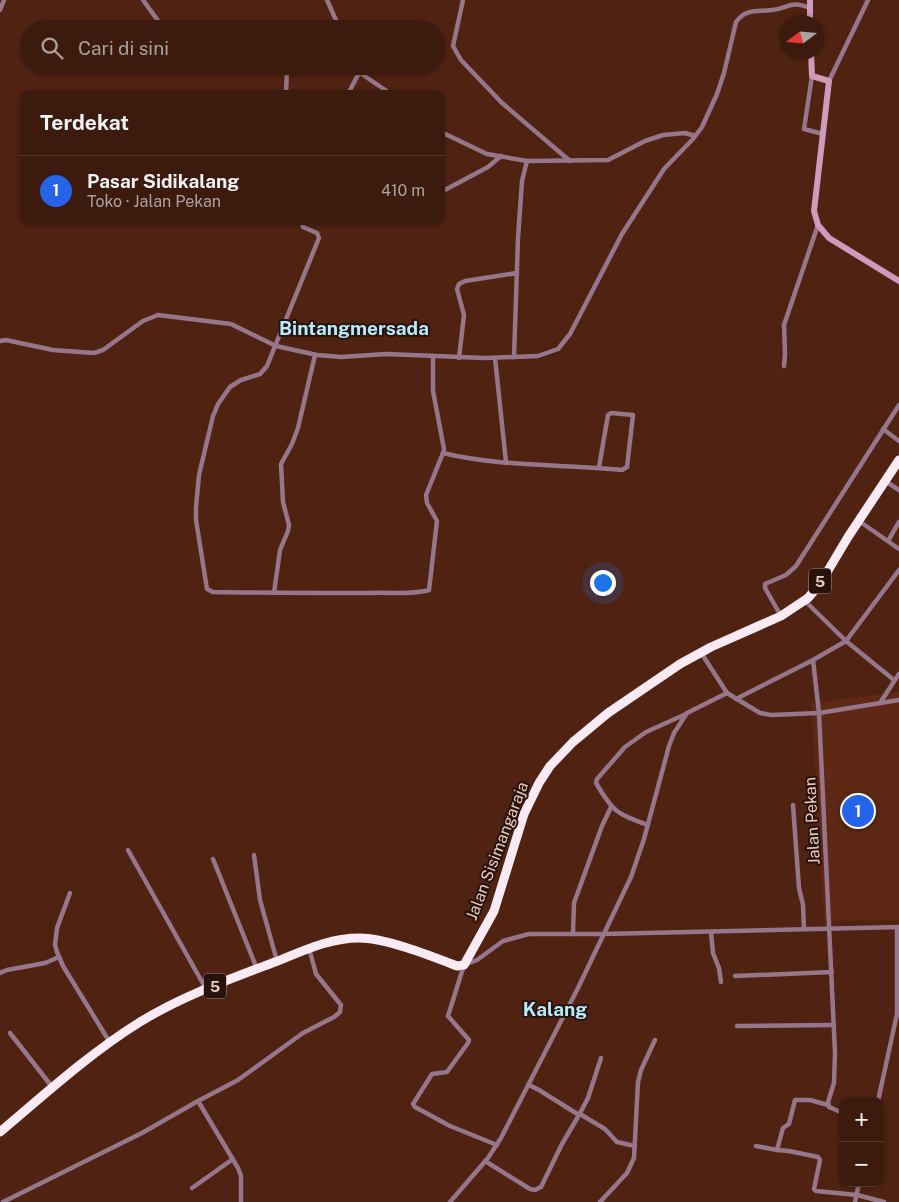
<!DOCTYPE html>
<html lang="id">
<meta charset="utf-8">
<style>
:root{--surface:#3c1a0d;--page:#47271b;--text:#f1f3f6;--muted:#aca19d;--line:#55382e;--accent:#2563eb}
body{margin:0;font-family:"Public Sans",sans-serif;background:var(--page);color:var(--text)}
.controls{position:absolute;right:15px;bottom:15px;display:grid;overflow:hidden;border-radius:10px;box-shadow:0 1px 4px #0004}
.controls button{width:45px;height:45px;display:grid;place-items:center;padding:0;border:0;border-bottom:1px solid var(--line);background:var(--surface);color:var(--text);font:25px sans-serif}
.compass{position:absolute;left:779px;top:15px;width:45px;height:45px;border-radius:50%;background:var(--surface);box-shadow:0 1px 4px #0004;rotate:254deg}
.you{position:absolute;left:602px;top:582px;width:18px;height:18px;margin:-12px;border:4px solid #fff;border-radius:50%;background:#1a73e8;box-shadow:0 0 0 8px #1a73e833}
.badge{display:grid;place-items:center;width:32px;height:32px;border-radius:50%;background:var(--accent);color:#fff;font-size:16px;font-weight:700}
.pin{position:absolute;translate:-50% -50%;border:2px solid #fff;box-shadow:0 1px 5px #0006}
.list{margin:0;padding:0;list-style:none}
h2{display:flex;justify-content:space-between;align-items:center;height:65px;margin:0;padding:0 20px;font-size:21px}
h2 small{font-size:16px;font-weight:400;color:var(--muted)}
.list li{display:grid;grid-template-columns:32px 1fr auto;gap:15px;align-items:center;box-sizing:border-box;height:70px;padding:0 20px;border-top:1px solid var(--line)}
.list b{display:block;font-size:19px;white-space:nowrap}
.list p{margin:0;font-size:16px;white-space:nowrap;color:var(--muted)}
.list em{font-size:16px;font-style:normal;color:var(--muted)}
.icon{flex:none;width:28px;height:28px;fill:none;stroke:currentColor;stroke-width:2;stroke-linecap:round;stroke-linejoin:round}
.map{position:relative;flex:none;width:899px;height:1202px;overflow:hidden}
.search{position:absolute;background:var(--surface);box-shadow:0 1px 4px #0004;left:20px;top:20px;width:425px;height:55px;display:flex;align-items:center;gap:12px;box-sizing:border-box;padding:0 18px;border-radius:28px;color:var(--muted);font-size:19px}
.panel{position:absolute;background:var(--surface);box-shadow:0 1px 4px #0004;left:20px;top:90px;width:425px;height:135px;border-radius:10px}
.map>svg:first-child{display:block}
.built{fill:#5e2814}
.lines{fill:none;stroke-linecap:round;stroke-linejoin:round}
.street{stroke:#96768a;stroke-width:4.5}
.secondary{stroke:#cf9bbc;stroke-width:6}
.highway{stroke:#faeaf4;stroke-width:9}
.labels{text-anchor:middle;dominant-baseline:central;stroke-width:4;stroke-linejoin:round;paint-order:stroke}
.shield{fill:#28130c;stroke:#b0948b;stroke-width:1}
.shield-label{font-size:15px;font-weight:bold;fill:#ebccc2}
.street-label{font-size:16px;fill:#ebccc2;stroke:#28130c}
.quarter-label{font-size:19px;font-weight:bold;fill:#b6ebfd;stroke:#28130c}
</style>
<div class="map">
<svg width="899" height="1202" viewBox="0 0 899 1202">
<rect width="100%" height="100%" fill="#502211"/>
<polygon class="built" points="899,692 899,920 824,921 811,703"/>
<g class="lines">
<g class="street">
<polyline points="143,0 164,29"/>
<polyline points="327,0 340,29"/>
<polyline points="463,0 453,46 461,60 502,103 570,161"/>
<polyline points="0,10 4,0"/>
<path d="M251,29C263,22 273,24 286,29"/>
<polyline points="350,66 391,94"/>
<polyline points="812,76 804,129 823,134"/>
<polyline points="829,81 868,0"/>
<polyline points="286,94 287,66"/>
<polyline points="348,94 359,73"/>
<polyline points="441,132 487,154 527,161 608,160 645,141 663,135 685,133 695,136"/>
<polyline points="441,192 488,167 501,156"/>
<path d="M302,221L303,227L317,233L319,238L267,366L260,374L241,380L230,387L218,404L213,416L199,475L196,507V520L207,589L213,592C265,593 318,593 371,593C387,592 414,595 429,590L437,521L427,503L426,495L443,453L444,449L433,391V356"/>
<path d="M0,341L6,340L53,350L94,353L103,350L143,321L158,315L231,324L276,346L317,355L341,357L386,354L485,358L538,356L558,349L570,334L622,234L664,169L693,139L702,127L717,94L724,73L736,22C746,8 757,12 772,10C789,8 790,0 810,8"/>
<polyline points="514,357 518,238 522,181 527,161"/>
<polyline points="459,358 464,315 457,289 459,284 465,281 517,273"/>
<polyline points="495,358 506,462"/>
<polyline points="784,366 785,354 784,325 818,225"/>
<polyline points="883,429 899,441"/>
<path d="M443,453C501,467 563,464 622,470L627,467L633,415L611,413L608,415L599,467"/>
<polyline points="885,481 899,490"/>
<polyline points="859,521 899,549"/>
<polyline points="888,541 899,522"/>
<polyline points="274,593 280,550 288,531 289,525 283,502 281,464 292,444 298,428 315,355"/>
<polyline points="805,601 846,641 894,680"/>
<polyline points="781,616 765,588 765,584 786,575 796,566 899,405"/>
<polyline points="700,651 727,693 760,713 771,715 819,713 899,700"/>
<polyline points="813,660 819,713 835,1053 834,1083 828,1102 829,1107 843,1113"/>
<polyline points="736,699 813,660 846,641 899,570"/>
<polyline points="880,703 899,674"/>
<polyline points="793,805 799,888 803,905 804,929"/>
<path d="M648,825C617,814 613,812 596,783L597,779L625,747L646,732L686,714"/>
<polyline points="128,850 206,989"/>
<polyline points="254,855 260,900 277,961"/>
<polyline points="213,859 257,969"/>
<polyline points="70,893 57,928 55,945 57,952 63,966 109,1041"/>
<polyline points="711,932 713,953 719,968 721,982"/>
<polyline points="573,934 574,903 602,826 611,807"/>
<polyline points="0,973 7,970 45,963 59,957"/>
<polyline points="735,976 832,972"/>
<polyline points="737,1026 834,1025"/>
<polyline points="10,1033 53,1088"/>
<polyline points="198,1101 238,1168 241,1176 241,1202"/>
<polyline points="878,1101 897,1014 897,927"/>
<polyline points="580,1114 605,1129 617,1142 635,1146"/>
<polyline points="579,1115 588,1098 601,1058"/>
<polyline points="497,1145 450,1126 415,1107 413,1104 432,1074 447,1072 468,1043 469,1040 448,1016 464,965 477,960 503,941 529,934 603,934 899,927"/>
<polyline points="756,1146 777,1150 783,1128 789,1124 795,1100 810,1100 828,1105"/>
<polyline points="777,1150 789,1151 818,1157 820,1160 814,1189 816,1191 857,1195 884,1202"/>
<polyline points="485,1161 530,1189 535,1190 541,1187 562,1144 579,1115 539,1090 529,1085"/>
<polyline points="192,1188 233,1159"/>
<polyline points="3,1202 142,1133 198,1101 238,1080 303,1033 334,1017 340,1012 341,1005 316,974 309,948"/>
<polyline points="450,1202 488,1158 501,1138 578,988 631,877 644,839 669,746 674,733 687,713 727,693"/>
<polyline points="600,1202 627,1173 634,1158 638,1082 641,1070 655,1040"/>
<polyline points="855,1202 859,1183"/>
</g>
<g class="secondary">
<polyline points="810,0 810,22"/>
<polyline points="811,52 812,76 829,81 814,211 818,225 829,238 899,281"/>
</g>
<path class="highway" d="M0,1132C45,1094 90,1053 140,1022C182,996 230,979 275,962C303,951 329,938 359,938C386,938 431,956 457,966L464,965L494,911L524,814L539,783L550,766L573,742L608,713L680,664L711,647L781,616L808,598L820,584L848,537L899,460"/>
</g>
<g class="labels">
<g class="shield">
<rect x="809" y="568.5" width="22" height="25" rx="4"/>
<rect x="204" y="973.5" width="22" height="25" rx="4"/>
</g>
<g class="shield-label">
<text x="820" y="581">5</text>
<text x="215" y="986">5</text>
</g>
<g class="street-label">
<text transform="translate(812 821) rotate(-93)">Jalan Pekan</text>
<text transform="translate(497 851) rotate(-69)">Jalan Sisimangaraja</text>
</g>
<g class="quarter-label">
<text x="354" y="328">Bintangmersada</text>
<text x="555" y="1009">Kalang</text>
</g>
</g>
</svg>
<div class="controls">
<button>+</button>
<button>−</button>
</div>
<svg class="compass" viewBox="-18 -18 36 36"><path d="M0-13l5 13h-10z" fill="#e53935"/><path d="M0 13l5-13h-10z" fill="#aca19d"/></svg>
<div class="you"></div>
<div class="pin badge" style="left:858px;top:811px">1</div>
<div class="search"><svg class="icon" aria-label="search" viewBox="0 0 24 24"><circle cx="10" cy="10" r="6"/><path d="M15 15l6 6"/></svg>Cari di sini</div>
<section class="panel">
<h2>Terdekat<small></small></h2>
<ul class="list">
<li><span class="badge">1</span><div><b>Pasar Sidikalang</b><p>Toko · Jalan Pekan</p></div><em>410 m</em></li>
</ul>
</section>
</div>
